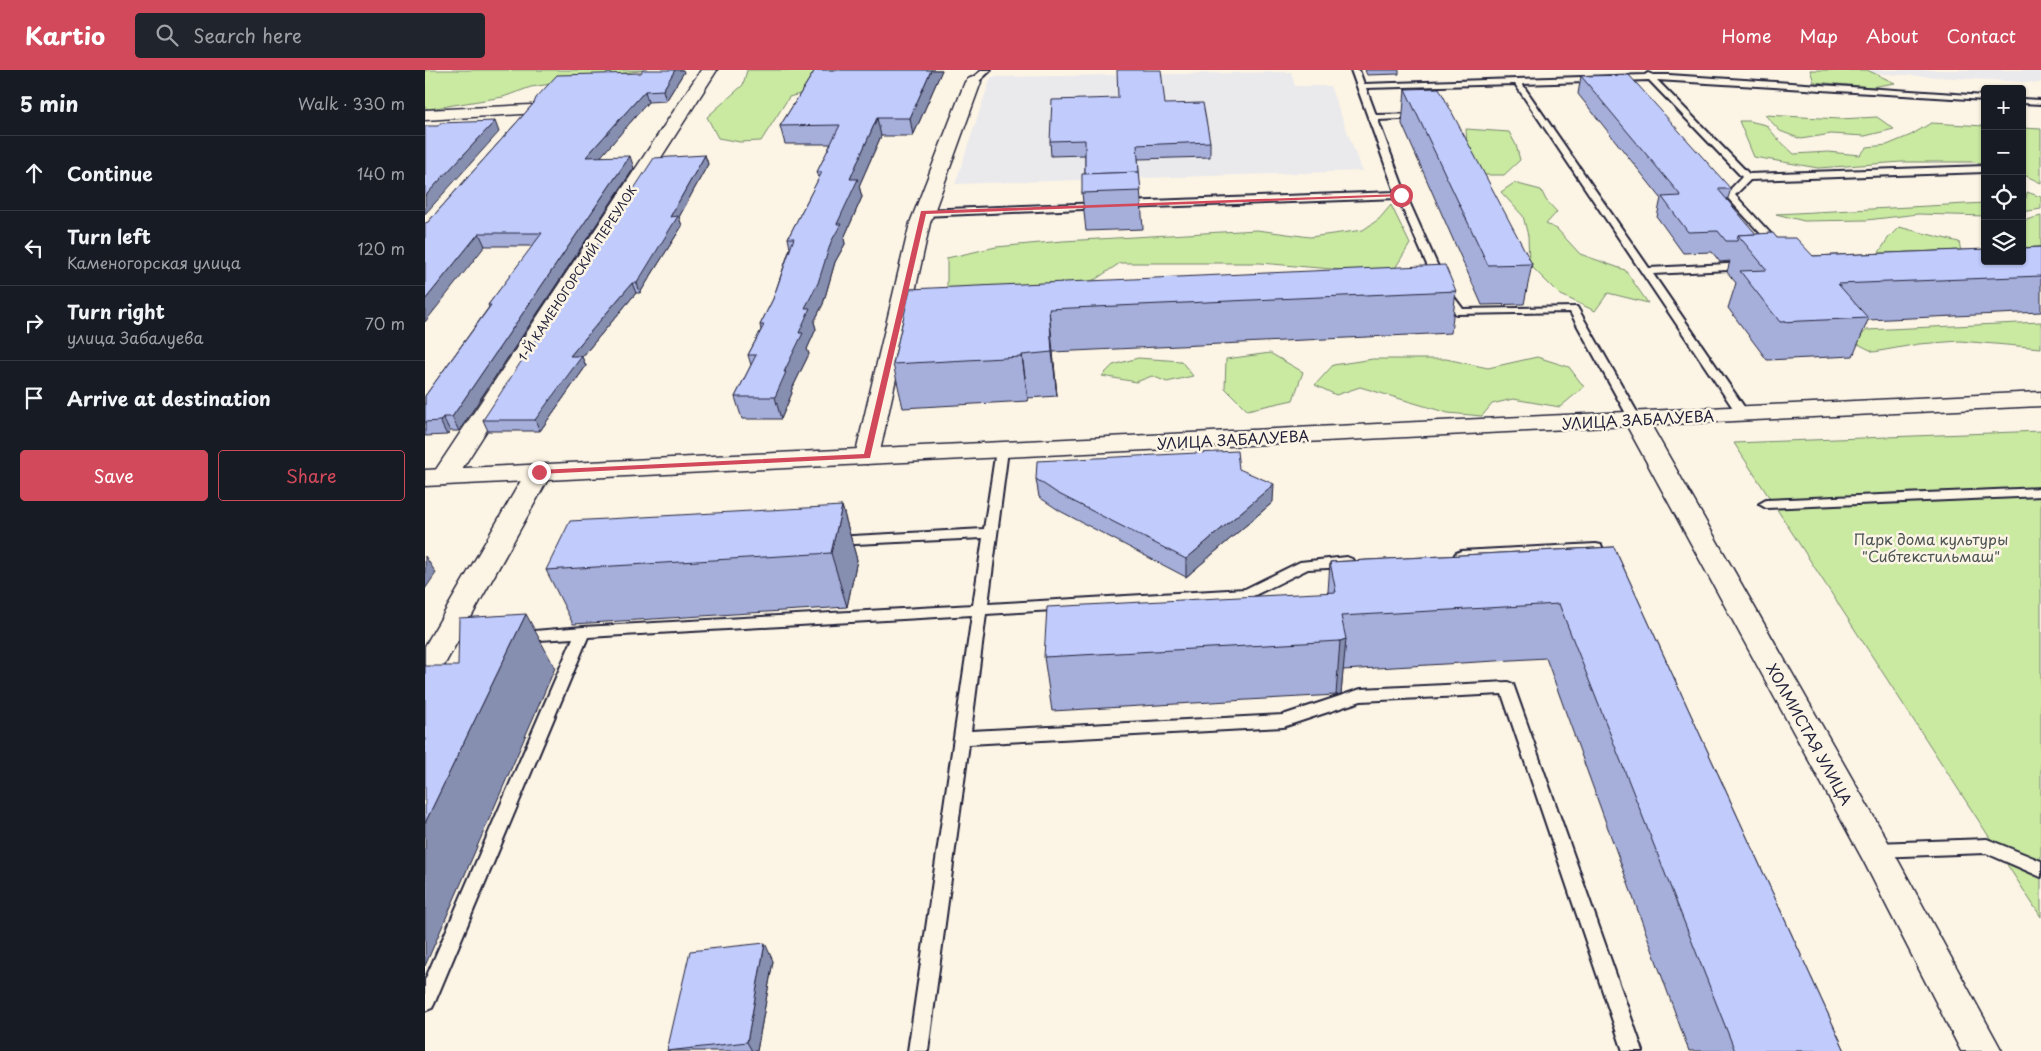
<!DOCTYPE html>
<meta charset="utf-8">
<style>
:root{--surface:#171b24;--page:#20242c;--text:#f1f3f6;--muted:#9ea1a6;--line:#363941;--accent:#d1495b}
body{margin:0;font-family:"Playpen Sans",sans-serif;background:var(--page);color:var(--text)}
.controls{position:absolute;right:15px;top:15px;display:grid;overflow:hidden;border-radius:5px;box-shadow:0 1px 4px #0004}
.controls button{width:45px;height:45px;display:grid;place-items:center;padding:0;border:0;border-bottom:1px solid var(--line);background:var(--surface);color:var(--text);font:25px sans-serif}
.stop{position:absolute;width:15px;height:15px;margin:-11px;border:4px solid #d1495b;border-radius:50%;background:#fff}
.stop.end{background:#d1495b;border-color:#fff;box-shadow:0 1px 5px #0008}
.list{margin:0;padding:0;list-style:none}
h2{display:flex;justify-content:space-between;align-items:center;height:65px;margin:0;padding:0 20px;font-size:21px}
h2 small{font-size:16px;font-weight:400;color:var(--muted)}
.list li{display:grid;grid-template-columns:32px 1fr auto;gap:15px;align-items:center;box-sizing:border-box;height:75px;padding:0 20px;border-top:1px solid var(--line)}
.list b{display:block;font-size:19px;white-space:nowrap}
.list p{margin:0;font-size:16px;white-space:nowrap;color:var(--muted)}
.list em{font-size:16px;font-style:normal;color:var(--muted)}
.actions{display:flex;gap:10px;padding:15px 20px}
.actions a{flex:1;padding:11px 0;border:1px solid var(--accent);border-radius:5px;text-align:center;font-size:18px;color:var(--accent)}
.actions .main{background:var(--accent);color:#fff}
.icon{flex:none;width:28px;height:28px;fill:none;stroke:currentColor;stroke-width:2;stroke-linecap:round;stroke-linejoin:round}
.map{position:relative;flex:none;width:1616px;height:981px;overflow:hidden}
header{display:flex;align-items:center;gap:30px;box-sizing:border-box;height:70px;padding:0 25px;background:var(--accent);color:#fff}
header strong{font-size:24px}
nav{display:flex;gap:28px;margin-inline-start:auto;font-size:18px}
.search{width:350px;height:45px;background:var(--page);display:flex;align-items:center;gap:12px;box-sizing:border-box;padding:0 18px;border-radius:5px;color:var(--muted);font-size:19px}
main{display:flex}
aside{flex:1;background:var(--surface)}
.map>svg:first-child{display:block}
.built{fill:#eae9ec}
.green{fill:#cae9a1;stroke:#76866e}
.lines{fill:none;stroke-linecap:round;stroke-linejoin:round}
.service-casing{stroke:#22223b;stroke-width:4}
.minor-casing{stroke:#22223b;stroke-width:3}
.tertiary-casing{stroke:#22223b;stroke-width:3}
.service{fill:#fcf5e5;fill-rule:evenodd}
.minor{fill:#fcf5e5;fill-rule:evenodd}
.tertiary{fill:#fcf5e5;fill-rule:evenodd}
.wall{fill:#a6afda;stroke:#22223b}
.shaded-wall{fill:#878fb1;stroke:#22223b}
.building{fill:#c1ccfd;stroke:#22223b}
.route{fill:#d1495b}
.labels{text-anchor:middle;dominant-baseline:central;stroke-width:5;stroke-linejoin:round;paint-order:stroke}
.far-street-label{font-size:12px;fill:#22223b;stroke:#fcf5e5}
.street-label{font-size:15px;fill:#22223b;stroke:#fcf5e5}
.park-label{font-size:15px;fill:#4c5454;stroke:#fcf5e5}
</style>
<header>
<strong>Kartio</strong>
<div class="search"><svg class="icon" aria-label="search" viewBox="0 0 24 24"><circle cx="10" cy="10" r="6"/><path d="M15 15l6 6"/></svg>Search here</div>
<nav><a>Home</a><a>Map</a><a>About</a><a>Contact</a></nav>
</header>
<main>
<aside>
<h2>5 min<small>Walk · 330 m</small></h2>
<ul class="list">
<li><svg class="icon" aria-label="ahead" viewBox="0 0 24 24"><path d="M12 20V5M6 11l6-6 6 6"/></svg><div><b>Continue</b></div><em>140 m</em></li>
<li><svg class="icon" aria-label="left" viewBox="0 0 24 24"><path d="M17 20v-9H6M10 6l-5 5 5 5"/></svg><div><b>Turn left</b><p>Каменогорская улица</p></div><em>120 m</em></li>
<li><svg class="icon" aria-label="right" viewBox="0 0 24 24"><path d="M7 20v-9h11M14 6l5 5-5 5"/></svg><div><b>Turn right</b><p>улица Забалуева</p></div><em>70 m</em></li>
<li><svg class="icon" aria-label="arrive" viewBox="0 0 24 24"><path d="M6 21V4h12l-3 4 3 4H6"/></svg><div><b>Arrive at destination</b></div></li>
</ul>
<div class="actions"><a class="main">Save</a><a>Share</a></div>
</aside>
<div class="map">
<svg width="1616" height="981" viewBox="0 0 1616 981">
<rect width="100%" height="100%" fill="#fcf5e5"/>
<filter id="ink" filterUnits="userSpaceOnUse"><feTurbulence type="fractalNoise" baseFrequency=".02" numOctaves="2"/><feDisplacementMap in="SourceGraphic" scale="10" xChannelSelector="R" yChannelSelector="G"/><feConvolveMatrix kernelMatrix="1 2 1 2 8 2 1 2 1" color-interpolation-filters="sRGB"/></filter>
<g filter="url(#ink)">
<g class="built">
<polygon points="1408,0 1616,0 1616,13 1409,1"/>
<polygon points="866,2 870,16 905,16 937,101 530,114 566,7"/>
</g>
<g class="green">
<polygon points="0,0 220,0 106,17 78,27 4,39 0,38"/>
<polygon points="322,0 464,0 364,27 336,71 315,72 293,68 282,47 318,15"/>
<polygon points="1385,0 1442,0 1470,13 1446,17 1389,12"/>
<polygon points="1340,45 1415,49 1452,47 1469,59 1440,66 1406,64 1376,69 1355,61"/>
<polygon points="1314,51 1324,51 1341,55 1352,68 1369,84 1403,82 1435,85 1442,77 1462,75 1486,65 1506,53 1560,56 1560,95 1549,92 1477,92 1393,98 1329,87"/>
<polygon points="1597,58 1616,59 1616,113 1597,104"/>
<polygon points="1041,59 1084,62 1091,75 1095,90 1079,105 1056,105 1042,78"/>
<polygon points="1089,113 1116,120 1121,130 1132,142 1121,154 1132,159 1155,184 1200,200 1223,233 1183,223 1170,241 1134,224 1104,194 1103,166 1098,146 1076,122"/>
<polygon points="1602,122 1616,127 1616,139 1597,142 1597,129 1601,128"/>
<polygon points="1560,133 1560,146 1493,144 1442,150 1379,151 1351,144"/>
<polygon points="966,135 985,174 969,200 930,201 835,193 695,193 671,209 633,223 522,224 522,188 571,177 638,171 832,160 885,167 938,160 954,149"/>
<polygon points="1616,146 1616,178 1597,187 1597,151"/>
<polygon points="1474,157 1534,172 1538,191 1453,184 1464,167"/>
<polygon points="1616,252 1616,278 1535,271 1494,274 1449,282 1429,272 1442,260"/>
<polygon points="845,283 878,302 868,330 822,340 800,318 801,289"/>
<polygon points="1112,287 1144,297 1159,317 1135,337 1088,329 1067,334 1057,346 1023,343 935,317 911,325 890,315 908,295 948,289 1021,289 1063,298"/>
<polygon points="713,288 756,291 768,306 742,312 727,306 711,312 677,306 688,295"/>
<polygon points="1616,361 1616,847 1309,373"/>
</g>
<g class="lines">
<defs>
<g id="service">
<polygon points="557,0 566,0 551,14 545,14 545,10"/>
<polygon points="926,0 934,0 939,14 1220,5 1223,3 1228,5 1244,5 1560,26 1560,30 1232,10 1324,104 1560,96 1560,102 1325,110 1310,125 1357,176 1357,180 1351,180 1300,125 1317,107 1224,10 1097,14 1224,198 1322,193 1327,196 1322,199 1228,204 1324,344 1318,348 1312,344 1090,14 941,18 951,45 997,44 1001,46 997,48 953,50 981,125 1023,219 1038,239 1152,237 1216,349 1210,353 1204,349 1145,242 1031,244 1013,220 973,128 699,138 694,135 699,132 970,122"/>
<polygon points="1597,29 1616,30 1616,34 1597,33"/>
<polygon points="677,133 680,134 680,138 498,146 493,143 498,140"/>
<polygon points="577,376 583,380 563,534 820,519 875,492 922,487 927,489 929,492 927,495 922,497 883,499 822,529 561,544 546,661 858,645 936,619 1083,612 1088,614 1218,981 1198,981 1077,624 936,631 858,657 544,674 503,981 483,981 547,545 163,567 10,932 7,938 0,941 0,910 148,568 114,570 109,569 107,565 109,561 158,557 548,535 558,468 409,475 404,474 402,471 404,468 409,467 559,459 571,380"/>
<polygon points="1616,418 1616,426 1341,438 1334,434 1341,430"/>
<polygon points="1171,474 1176,475 1186,494 1184,497 1174,497 1167,483 1036,491 1031,489 1029,486 1031,483 1036,481"/>
<polygon points="1562,769 1616,791 1616,807 1561,783 1450,787 1444,785 1441,780 1444,775 1450,773"/>
</g>
<g id="minor">
<polygon points="276,0 292,0 28,413 19,415 10,413 6,407"/>
<polygon points="548,7 553,9 556,12 505,153 454,386 451,391 442,394 433,391 430,386 485,153 540,12 543,9"/>
<polygon points="106,35 112,37 114,40 112,43 0,50 0,40"/>
<polygon points="114,394 123,397 127,402 11,610 0,613 0,576 101,402 105,397"/>
</g>
<polygon id="tertiary" points="1616,322 1616,336 1226,355 1462,770 1577,981 1536,981 1438,790 1202,356 0,416 0,400"/>
</defs>
<use href="#service" class="service-casing"/>
<use href="#minor" class="minor-casing"/>
<use href="#tertiary" class="tertiary-casing"/>
<use href="#service" class="service"/>
<use href="#minor" class="minor"/>
<use href="#tertiary" class="tertiary"/>
</g>
<g class="wall">
<polygon points="390,0 517,0 488,66 456,66 434,116 437,127 419,168 420,174 410,192 398,234 389,252 391,259 382,279 384,284 366,321 367,323 356,349 317,349 310,327 326,295 323,285 336,260 335,255 348,229 365,178 363,168 394,108 392,102 406,74 360,74 355,56"/>
<polygon points="940,0 974,0 974,4 942,5"/>
<polygon points="259,2 241,31 223,32 176,86 209,98 34,361 25,361 22,365 0,366 0,326 64,237 63,235 108,176 60,176 3,152 109,33"/>
<polygon points="1156,6 1306,119 1302,131 1331,164 1352,168 1388,186 1616,177 1616,242 1443,250 1428,286 1342,290 1303,238 1311,213 1302,202 1305,191 1295,192 1287,182 1258,183 1232,147 1236,128 1153,24"/>
<polygon points="980,19 1107,194 1099,234 1057,235 977,54"/>
<polygon points="740,34 785,72 785,87 713,89 718,159 661,161 657,123 660,104 660,85 626,86 625,71"/>
<polygon points="280,85 283,94 254,147 257,156 215,223 211,223 157,287 161,296 115,361 63,361 58,350"/>
<polygon points="485,219 1031,221 1026,263 628,282 632,326 603,328 603,331 478,338 468,294"/>
<polygon points="611,409 848,432 761,507 635,441 614,427"/>
<polygon points="417,436 432,490 422,537 148,554 121,500"/>
<polygon points="1189,477 1420,981 1264,981 1121,588 918,600 916,624 911,625 627,641 619,587 903,522 905,492"/>
<polygon points="348,891 332,981 242,981"/>
</g>
<g class="shaded-wall">
<polygon points="250,0 258,0 259,2 241,31 238,20"/>
<polygon points="506,0 517,0 488,66 485,48"/>
<polygon points="220,21 223,32 166,98 161,87"/>
<polygon points="452,48 456,66 434,116 437,127 419,168 420,174 410,192 398,234 389,252 391,259 382,279 384,284 366,321 367,323 356,349 350,327 374,263 380,238 412,154 425,109"/>
<polygon points="70,51 74,62 0,144 0,126"/>
<polygon points="280,85 283,94 254,147 257,156 215,223 212,213 245,147"/>
<polygon points="205,86 209,98 34,361 27,347"/>
<polygon points="54,163 60,176 0,252 0,230"/>
<polygon points="207,213 211,223 157,287 161,296 115,361 110,350 145,286"/>
<polygon points="624,239 628,282 632,326 627,282"/>
<polygon points="597,285 603,328 603,331 597,287"/>
<polygon points="18,347 25,361 22,365 15,351"/>
<polygon points="849,414 848,432 761,507 761,489"/>
<polygon points="417,436 432,490 422,537 406,483"/>
<polygon points="0,486 11,503 0,519"/>
<polygon points="101,544 130,598 0,896 0,753"/>
<polygon points="921,569 916,624 911,625 915,571"/>
<polygon points="340,873 348,891 332,981 327,981 322,972"/>
</g>
<g class="building">
<polygon points="218,0 250,0 238,20 220,21 161,87 205,86 27,347 18,347 15,351 0,352 0,326 66,235 63,235 117,163 54,163 0,230 0,153 3,152 109,33 111,28 132,5 216,3"/>
<polygon points="390,0 506,0 485,48 452,48 425,109 433,109 412,154 416,154 406,172 393,213 380,238 385,238 374,263 378,263 359,302 361,302 350,327 310,327 331,285 323,285 339,255 335,255 348,229 369,168 363,168 397,102 392,102 415,55 355,56"/>
<polygon points="692,0 736,0 740,34 778,33 785,72 712,75 714,102 660,104 660,70 625,71 627,30 693,28"/>
<polygon points="1204,5 1306,119 1293,119 1331,164 1313,165 1312,171 1301,171 1293,161 1263,162 1237,127 1256,126 1156,6"/>
<polygon points="1014,18 1107,194 1063,195 980,19"/>
<polygon points="70,51 0,126 0,56 13,56 15,53"/>
<polygon points="280,85 245,147 253,146 212,213 207,213 145,286 157,286 110,350 58,350 229,88"/>
<polygon points="714,102 716,121 657,123 657,104"/>
<polygon points="1348,163 1352,168 1371,168 1388,186 1560,179 1560,191 1597,191 1597,178 1616,177 1616,206 1413,214 1443,248 1355,252 1315,201 1342,200 1313,165"/>
<polygon points="1020,195 1031,221 624,239 627,282 597,285 597,287 468,294 485,219"/>
<polygon points="812,381 814,399 849,414 761,489 632,423 611,409 612,391"/>
<polygon points="417,436 406,483 121,500 145,451"/>
<polygon points="1189,477 1420,981 1310,981 1134,534 916,546 921,569 915,571 619,587 622,537 911,522 905,492"/>
<polygon points="101,544 0,753 0,596 33,596 34,548"/>
<polygon points="340,873 322,972 242,981 265,881"/>
</g>
</g>
<polygon class="route" points="976,124 978,126 501,144 445,388 114,404 110,402 114,400 439,384 496,141"/>
<g class="labels">
<g class="far-street-label">
<text transform="translate(152 203) rotate(-57)">1-Й КАМЕНОГОРСКИЙ ПЕРЕУЛОК</text>
</g>
<g class="street-label">
<text transform="translate(1213 349) rotate(-3)">УЛИЦА ЗАБАЛУЕВА</text>
<text transform="translate(808 369) rotate(-3)">УЛИЦА ЗАБАЛУЕВА</text>
<text transform="translate(1385 664) rotate(61)">ХОЛМИСТАЯ УЛИЦА</text>
</g>
<g class="park-label">
<text x="1506" y="468">Парк дома культуры<tspan x="1506" dy="17">"Сибтекстильмаш"</tspan></text>
</g>
</g>
</svg>
<div class="controls">
<button>+</button>
<button>−</button>
<button><svg class="icon" aria-label="locate" viewBox="0 0 24 24"><circle cx="12" cy="12" r="6"/><path d="M12 2v4M12 18v4M2 12h4M18 12h4"/></svg></button>
<button><svg class="icon" aria-label="layers" viewBox="0 0 24 24"><path d="M12 4l9 5-9 5-9-5zM3 14l9 5 9-5"/></svg></button>
</div>
<div class="stop" style="left:976px;top:125px"></div>
<div class="stop end" style="left:114px;top:402px"></div>
</div>
</main>
